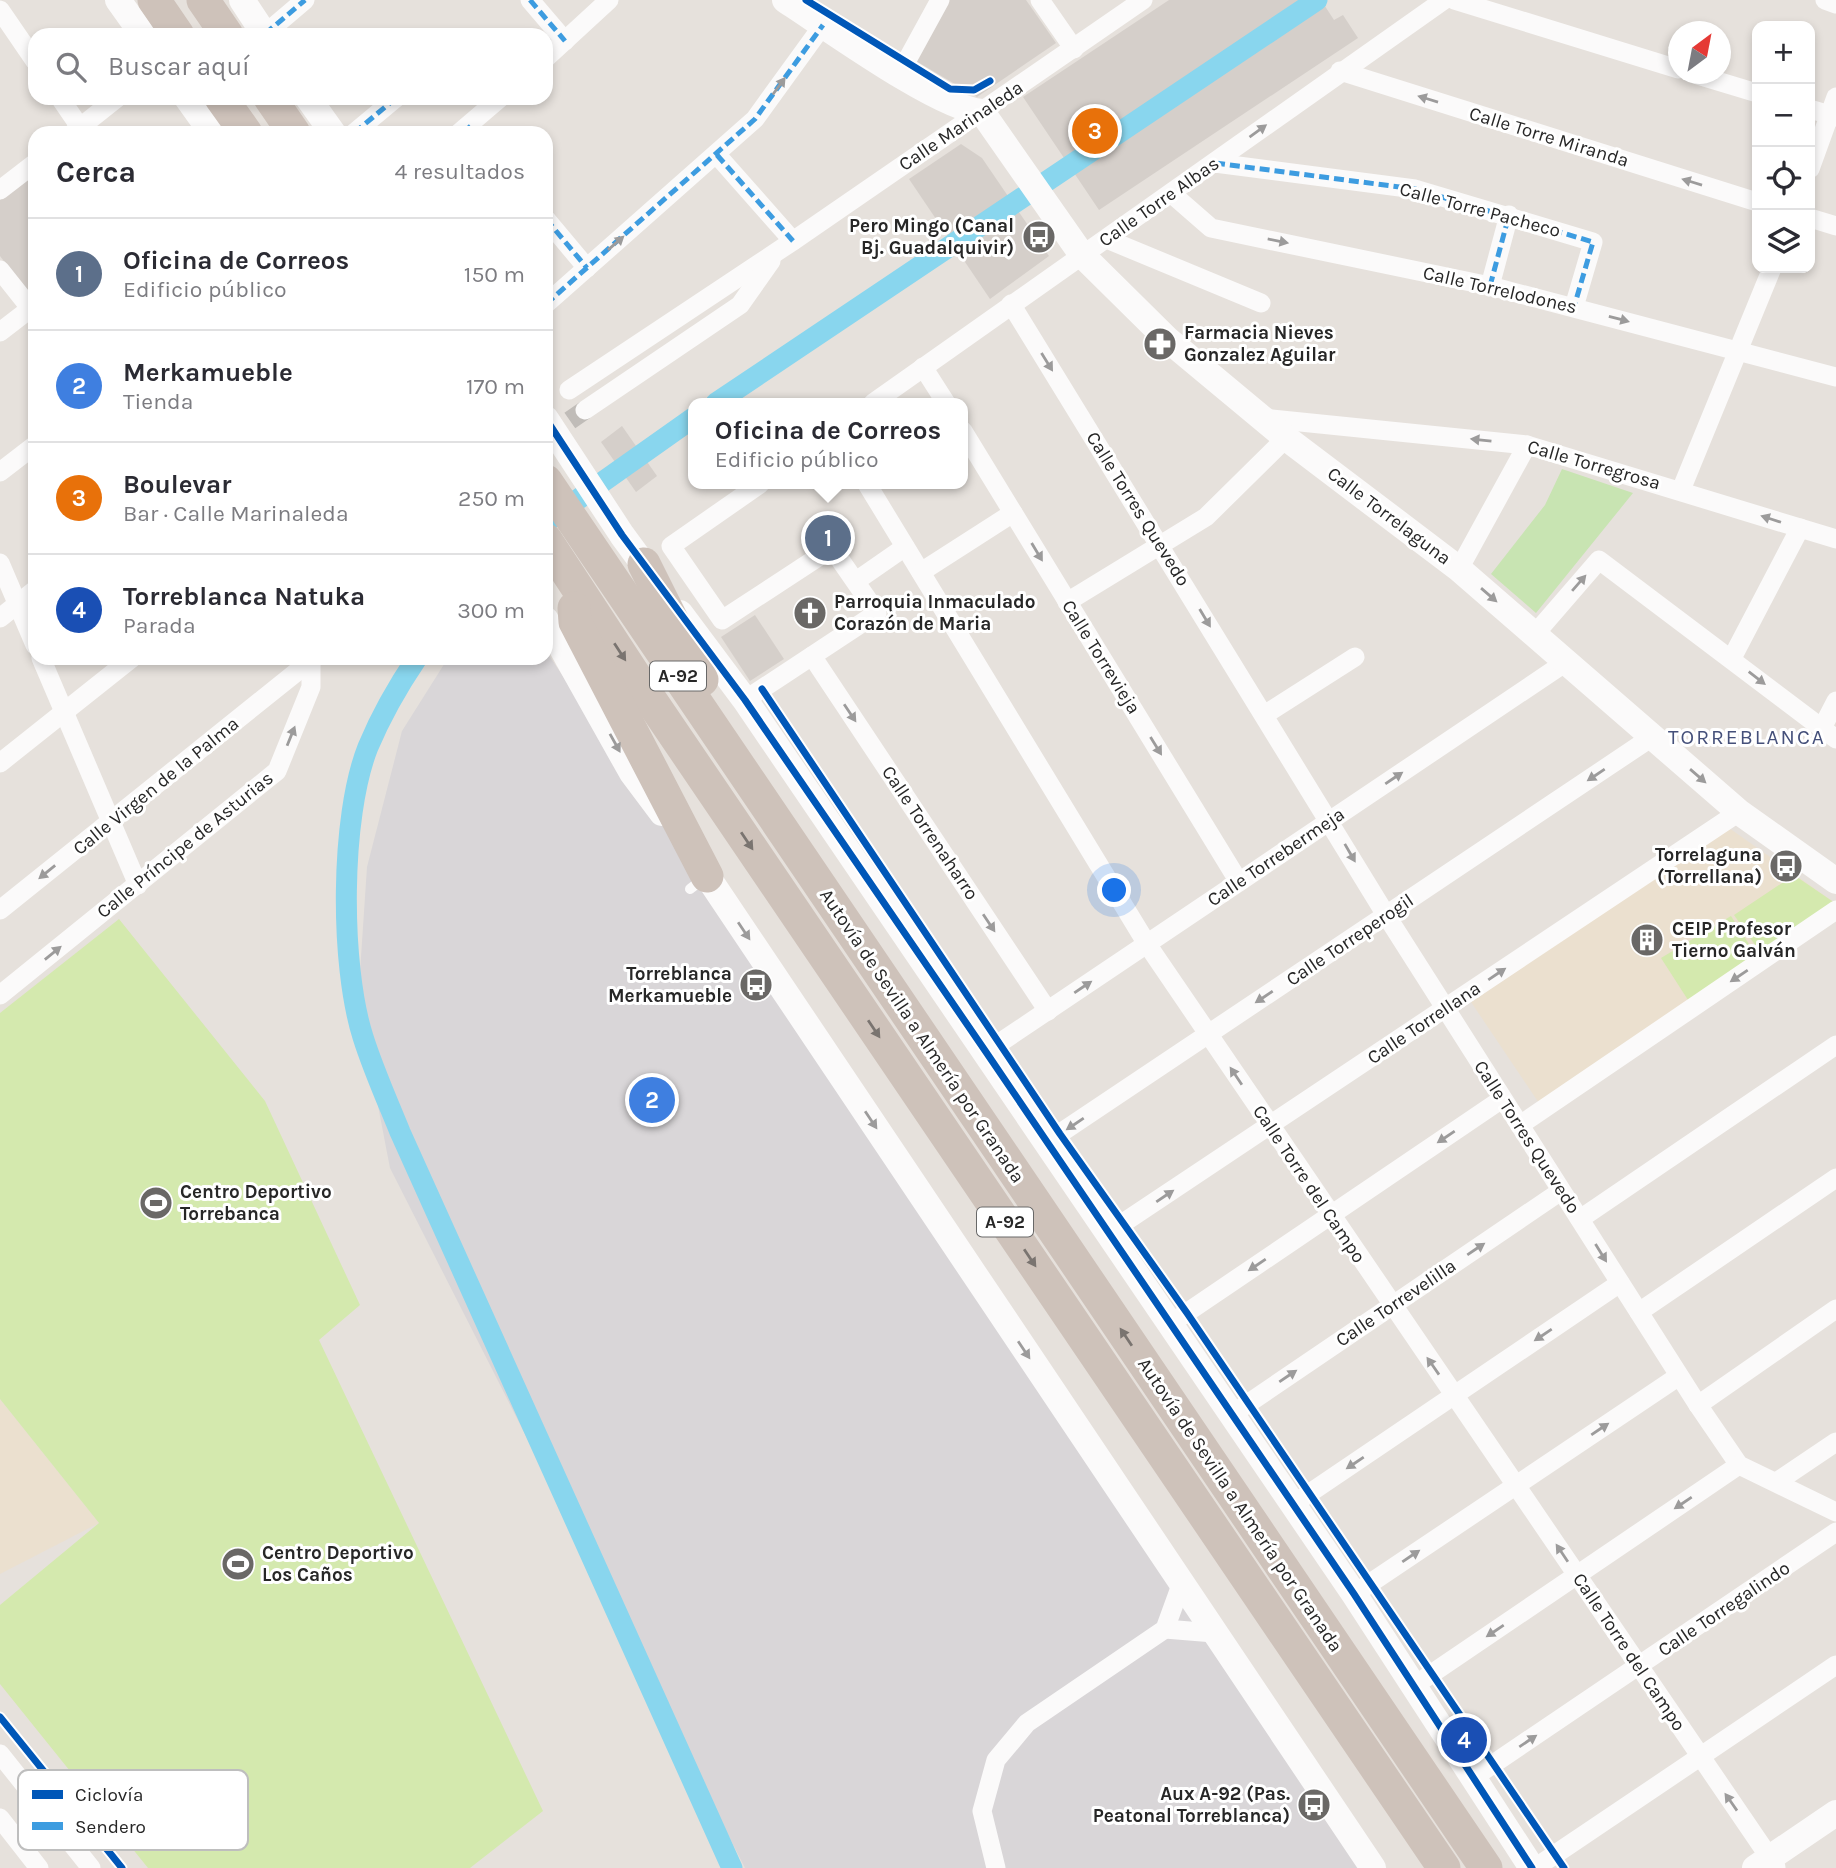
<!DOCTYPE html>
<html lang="es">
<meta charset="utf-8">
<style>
:root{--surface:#fff;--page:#f7f7f7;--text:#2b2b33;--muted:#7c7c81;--line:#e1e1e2;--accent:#b45309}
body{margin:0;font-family:Karla,sans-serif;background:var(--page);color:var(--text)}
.controls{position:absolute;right:21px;top:21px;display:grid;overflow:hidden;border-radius:14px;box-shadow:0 4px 10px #0003}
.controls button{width:63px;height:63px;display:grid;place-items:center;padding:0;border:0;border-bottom:2px solid var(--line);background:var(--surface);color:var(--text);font:35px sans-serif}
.compass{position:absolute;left:1668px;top:21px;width:63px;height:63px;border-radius:50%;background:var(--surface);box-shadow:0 4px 10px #0003;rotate:32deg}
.you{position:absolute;left:1115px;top:891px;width:24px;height:24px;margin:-18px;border:5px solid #fff;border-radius:50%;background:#1a73e8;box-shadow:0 0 0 10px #1a73e833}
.badge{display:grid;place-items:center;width:46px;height:46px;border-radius:50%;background:var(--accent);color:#fff;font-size:23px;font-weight:700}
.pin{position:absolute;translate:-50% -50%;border:4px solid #fff;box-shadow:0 2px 7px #0006}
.popup{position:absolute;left:688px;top:398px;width:280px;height:91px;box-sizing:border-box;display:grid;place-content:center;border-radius:14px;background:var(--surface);filter:drop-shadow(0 2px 5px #0005);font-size:23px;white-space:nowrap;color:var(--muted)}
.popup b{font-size:26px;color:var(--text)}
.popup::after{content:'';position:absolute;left:50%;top:100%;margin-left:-14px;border:14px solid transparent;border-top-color:var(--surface)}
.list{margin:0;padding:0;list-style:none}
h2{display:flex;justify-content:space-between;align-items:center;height:91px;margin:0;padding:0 28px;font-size:30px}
h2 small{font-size:23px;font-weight:400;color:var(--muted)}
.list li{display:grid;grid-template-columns:46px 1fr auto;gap:21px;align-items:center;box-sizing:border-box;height:112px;padding:0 28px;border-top:2px solid var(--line)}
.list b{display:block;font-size:26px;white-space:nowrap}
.list p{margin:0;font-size:23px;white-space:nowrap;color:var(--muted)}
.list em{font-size:23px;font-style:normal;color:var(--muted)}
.icon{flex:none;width:38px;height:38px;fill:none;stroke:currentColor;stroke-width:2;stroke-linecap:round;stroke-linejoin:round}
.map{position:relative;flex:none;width:1836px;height:1868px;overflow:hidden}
.search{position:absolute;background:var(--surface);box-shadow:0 4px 10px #0003;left:28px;top:28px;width:525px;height:77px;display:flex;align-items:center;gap:18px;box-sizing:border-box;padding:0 24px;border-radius:21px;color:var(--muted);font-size:26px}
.panel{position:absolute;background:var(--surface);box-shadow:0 4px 10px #0003;left:28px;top:126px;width:525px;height:539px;border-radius:21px}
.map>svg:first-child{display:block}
.industrial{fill:#d9d6d8}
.education{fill:#ebe0cf}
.green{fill:#c8e4b2}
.pitch{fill:#d4e9ae}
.plaza{fill:#d5cfca}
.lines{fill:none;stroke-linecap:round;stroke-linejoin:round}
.canal{stroke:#89d6ee;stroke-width:21}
.street-tunnel{stroke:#c0bcb8;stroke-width:19;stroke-dasharray:19 10;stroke-linecap:butt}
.lane{stroke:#fbfafa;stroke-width:10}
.street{stroke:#fbfafa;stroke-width:19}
.secondary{stroke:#fbfafa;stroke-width:26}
.highway{stroke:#cec2ba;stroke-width:33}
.quiet{stroke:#3d9ce0;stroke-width:5;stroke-dasharray:10 5;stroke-linecap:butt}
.cycleway-casing{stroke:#fff;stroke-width:11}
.cycleway{stroke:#0057b8;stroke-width:7}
.oneway{fill:#9c9b9b}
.oneway2{fill:#7a7470}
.labels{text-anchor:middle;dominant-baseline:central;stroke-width:6;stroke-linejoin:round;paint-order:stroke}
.shield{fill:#fff;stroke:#686868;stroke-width:2}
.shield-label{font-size:18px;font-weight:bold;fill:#272727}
.street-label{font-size:19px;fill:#272727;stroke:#fff}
.poi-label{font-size:19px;font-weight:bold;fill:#272727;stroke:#fff;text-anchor:start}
.neighbourhood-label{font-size:21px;letter-spacing:2px;fill:#45507a;stroke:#fff}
.key{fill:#fff;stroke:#bebebe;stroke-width:2}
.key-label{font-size:19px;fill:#272727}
</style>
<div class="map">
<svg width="1836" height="1868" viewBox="0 0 1836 1868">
<rect width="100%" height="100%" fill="#e6e1dc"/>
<polygon class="industrial" points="546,651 1366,1868 745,1868 390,1168 358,1002 367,867 402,731 448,658 546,658"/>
<g class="education">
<polygon points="1729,828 1835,903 1539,1103 1471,1002"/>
<polygon points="0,1399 99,1523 0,1574"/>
</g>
<polygon class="green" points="1562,469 1633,493 1536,613 1491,574 1545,505"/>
<g class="pitch">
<polygon points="1794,875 1835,903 1760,952 1734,915"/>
<polygon points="1731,916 1756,955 1688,1000 1661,958"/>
<polygon points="119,919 265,1101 360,1305 319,1340 543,1811 470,1868 148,1868 0,1684 0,1605 99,1523 0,1399 0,1013"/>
</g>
<g class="plaza">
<polygon points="948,0 1026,0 1056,43 977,97 916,61"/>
<polygon points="1169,0 1321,0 1334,20 1343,15 1358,38 1099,210 1023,97"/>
<polygon points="961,144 982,158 1049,256 990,299 909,179"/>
<polygon points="35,173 35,295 32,298 0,256 0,200"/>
<polygon points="622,426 657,476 636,492 601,442"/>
<polygon points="755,615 784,659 750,681 721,637"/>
</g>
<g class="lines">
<g class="canal">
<polyline points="716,403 1317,0"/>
<polyline points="546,522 693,418"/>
<path d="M417,658C398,686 381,716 368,747C340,817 340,965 363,1037C373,1069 387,1100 400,1132L732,1868"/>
</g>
<polyline class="street-tunnel" points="546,437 585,410"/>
<polyline class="lane" points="690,889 704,878"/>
<g class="street">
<polyline points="530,0 565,41"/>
<polyline points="1040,0 1074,49"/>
<polyline points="1454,0 1678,69"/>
<polyline points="1825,0 1836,4"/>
<polyline points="0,10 35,61"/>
<polyline points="265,34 305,0"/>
<polyline points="546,58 609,0"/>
<polyline points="1340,71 1757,202"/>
<polyline points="900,73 940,0"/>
<polyline points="1694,74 1757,93"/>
<polyline points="60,98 84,133"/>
<polyline points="1810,109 1836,117"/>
<polyline points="73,133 117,98"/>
<polyline points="354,133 396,98"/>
<polyline points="459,133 500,98"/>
<polyline points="717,155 793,241"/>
<polyline points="1215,163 1415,189 1593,242 1574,307"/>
<polyline points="1810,169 1836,97"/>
<polyline points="0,190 35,163"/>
<polyline points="1172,194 1211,228 1490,286 1836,377"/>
<polyline points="1810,218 1836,226"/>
<polyline points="546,219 587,268"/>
<polyline points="1109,240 1261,303"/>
<polyline points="0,270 35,314"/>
<polyline points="1490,286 1509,215"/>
<polyline points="546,304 755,119 823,25"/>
<polyline points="1011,304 1386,915 1698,1405 1739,1465 1836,1512"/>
<polyline points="0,332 35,305"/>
<polyline points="923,367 946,403"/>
<polyline points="569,390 793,241 1143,0"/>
<polyline points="873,403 1444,0"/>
<polyline points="585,410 740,305 771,261"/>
<polyline points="1261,418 1527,445 1836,539"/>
<polyline points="963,431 1239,882"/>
<polyline points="0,472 35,445"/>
<polyline points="867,484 1147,944 1776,1867"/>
<polyline points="1681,490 1772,268"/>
<polyline points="0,563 35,645"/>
<polyline points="1459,569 1527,445"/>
<polyline points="921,572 1013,513"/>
<polyline points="856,581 905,547"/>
<polyline points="1067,602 1206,517 1286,438"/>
<polyline points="0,618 35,590"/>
<polyline points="1535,634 1599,560 1836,739"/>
<polyline points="812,656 1048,1011"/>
<polyline points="41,658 138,885"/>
<polyline points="1732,658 1800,528"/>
<polyline points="745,700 877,613 832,548 722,620 671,546 760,484"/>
<polyline points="1264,715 1355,657"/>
<polyline points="1822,728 1836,701"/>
<polyline points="0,763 132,658"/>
<polyline points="0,910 314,658"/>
<polyline points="0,995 277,771 311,687 311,661"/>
<polyline points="986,1052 1566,662"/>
<polyline points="1520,1125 1836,910"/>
<polyline points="1047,1142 1652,737"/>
<polyline points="1580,1219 1836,1045"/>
<polyline points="1108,1233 1739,812"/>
<polyline points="1639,1312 1836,1178"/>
<polyline points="1170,1324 1502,1099"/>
<polyline points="1698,1405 1836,1309"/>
<polyline points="1231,1415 1561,1191"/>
<polyline points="1778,1481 1836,1442"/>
<polyline points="1292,1505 1620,1283"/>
<polyline points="1354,1594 1679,1376"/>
<polyline points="1165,1629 1214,1633"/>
<polyline points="1415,1685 1739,1465"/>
<polyline points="0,1754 91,1868"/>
<polyline points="1471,1779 1836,1532"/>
<polyline points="0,1818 39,1868"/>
<polyline points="996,1868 982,1811 996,1760 1027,1723 1165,1629 1181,1585"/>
<polyline points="1535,1868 1836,1665"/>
</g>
<g class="secondary">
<polyline points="118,0 143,35"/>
<polyline points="242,0 265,35"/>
<path d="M785,0C827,27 938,108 982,112L1082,255L1167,339L1286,438L1459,569L1739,812L1836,881"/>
<polyline points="187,98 212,133"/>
<polyline points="308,98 333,133"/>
<polyline points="546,419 622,535 655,580"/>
<polyline points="680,613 745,700 1354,1594 1532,1868"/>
<polyline points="546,620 632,773 662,813"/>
<polyline points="697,861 1373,1868"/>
<polyline points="1755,1868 1836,1813"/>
</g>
<g class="highway">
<polyline points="154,0 178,35"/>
<polyline points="203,0 227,35"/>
<polyline points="221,98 246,133"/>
<polyline points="270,98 294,133"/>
<polyline points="546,481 1486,1868"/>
<polyline points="546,540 650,699 1444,1868"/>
<polyline points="644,564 702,680"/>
<polyline points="574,608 575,622 707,876"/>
</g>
<g class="quiet">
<polyline points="530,0 565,41"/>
<polyline points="265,34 305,0"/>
<polyline points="467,126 473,133"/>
<polyline points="354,133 396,98"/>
<polyline points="717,155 793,241"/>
<polyline points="1215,163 1415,189 1593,242 1574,307"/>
<polyline points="546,219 587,268"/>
<polyline points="1490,286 1509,215"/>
<polyline points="546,304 755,119 823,25"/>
</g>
<defs>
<g id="cycleway">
<polyline points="806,0 950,89 974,90 990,81"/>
<polyline points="546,419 622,535 745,700 986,1052 1354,1594 1532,1868"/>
<polyline points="762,689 1060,1134 1187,1313 1564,1868"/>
<polyline points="0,1717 122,1868"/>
</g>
</defs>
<use href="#cycleway" class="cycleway-casing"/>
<use href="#cycleway" class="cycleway"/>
</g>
<defs><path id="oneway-solid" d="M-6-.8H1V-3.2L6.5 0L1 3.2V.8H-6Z" transform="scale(1.75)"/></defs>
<g class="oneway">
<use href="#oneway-solid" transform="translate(779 86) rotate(-54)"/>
<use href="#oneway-solid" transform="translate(1428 99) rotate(-163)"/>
<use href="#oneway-solid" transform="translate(1258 131) rotate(-36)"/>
<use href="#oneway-solid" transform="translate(1692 182) rotate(-163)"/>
<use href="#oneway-solid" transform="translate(1278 241) rotate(11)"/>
<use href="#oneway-solid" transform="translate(616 243) rotate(-41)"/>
<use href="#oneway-solid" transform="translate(1619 319) rotate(15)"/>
<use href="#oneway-solid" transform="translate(1047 362) rotate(58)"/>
<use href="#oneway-solid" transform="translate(1481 440) rotate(-174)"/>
<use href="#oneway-solid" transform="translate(1771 519) rotate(-162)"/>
<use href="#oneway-solid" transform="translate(1037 552) rotate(59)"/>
<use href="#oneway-solid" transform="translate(1579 583) rotate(-49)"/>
<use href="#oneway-solid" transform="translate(1489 595) rotate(41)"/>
<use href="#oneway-solid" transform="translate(1205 618) rotate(59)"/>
<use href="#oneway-solid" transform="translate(1757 678) rotate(38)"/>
<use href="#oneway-solid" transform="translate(850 713) rotate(56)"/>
<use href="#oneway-solid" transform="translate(291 736) rotate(-68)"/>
<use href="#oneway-solid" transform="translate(615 743) rotate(61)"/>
<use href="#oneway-solid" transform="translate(1156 746) rotate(58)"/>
<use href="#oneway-solid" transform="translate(1596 775) rotate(146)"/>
<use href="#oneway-solid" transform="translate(1698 776) rotate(41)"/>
<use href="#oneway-solid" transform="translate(1394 778) rotate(-34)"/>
<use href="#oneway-solid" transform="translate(1350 853) rotate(60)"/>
<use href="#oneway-solid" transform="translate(47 872) rotate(141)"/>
<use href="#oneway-solid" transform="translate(989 923) rotate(56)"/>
<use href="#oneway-solid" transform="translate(744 931) rotate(56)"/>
<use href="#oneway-solid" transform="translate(53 953) rotate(-39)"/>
<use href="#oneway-solid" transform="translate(1497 974) rotate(-34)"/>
<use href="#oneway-solid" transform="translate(1739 976) rotate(146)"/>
<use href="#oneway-solid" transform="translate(1083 987) rotate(-34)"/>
<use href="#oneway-solid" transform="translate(1264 997) rotate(146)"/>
<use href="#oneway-solid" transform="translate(1236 1076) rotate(-124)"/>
<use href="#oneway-solid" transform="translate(871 1120) rotate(56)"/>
<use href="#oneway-solid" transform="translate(1075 1124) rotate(146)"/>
<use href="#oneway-solid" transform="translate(1446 1137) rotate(146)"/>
<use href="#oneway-solid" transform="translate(1165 1196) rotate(-34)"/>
<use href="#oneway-solid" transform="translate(1476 1249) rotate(-34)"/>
<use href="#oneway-solid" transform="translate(1601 1253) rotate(58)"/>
<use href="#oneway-solid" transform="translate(1257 1265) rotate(146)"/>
<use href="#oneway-solid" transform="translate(1543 1335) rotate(146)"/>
<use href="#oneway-solid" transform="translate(1024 1350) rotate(56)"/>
<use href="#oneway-solid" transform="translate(1433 1366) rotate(-125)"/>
<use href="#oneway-solid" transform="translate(1288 1376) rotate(-34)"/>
<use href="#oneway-solid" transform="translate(1600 1429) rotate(-34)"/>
<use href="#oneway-solid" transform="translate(1355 1463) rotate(146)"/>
<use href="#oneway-solid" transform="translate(1683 1503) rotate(146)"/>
<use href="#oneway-solid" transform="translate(1562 1553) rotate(-124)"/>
<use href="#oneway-solid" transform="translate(1411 1556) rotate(-34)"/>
<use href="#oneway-solid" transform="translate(1495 1631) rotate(146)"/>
<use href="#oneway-solid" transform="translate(1528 1741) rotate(-34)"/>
<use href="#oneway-solid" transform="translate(1731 1802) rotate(-125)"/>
</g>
<g class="oneway2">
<use href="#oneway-solid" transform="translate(620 652) rotate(57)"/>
<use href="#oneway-solid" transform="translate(747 841) rotate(56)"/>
<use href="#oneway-solid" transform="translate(874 1029) rotate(56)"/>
<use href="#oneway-solid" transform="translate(1030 1258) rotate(56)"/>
<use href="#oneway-solid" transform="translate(1126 1337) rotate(-124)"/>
</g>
<defs>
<symbol id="bus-disc" viewBox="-11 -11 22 22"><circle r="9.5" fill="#6a6866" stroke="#fff"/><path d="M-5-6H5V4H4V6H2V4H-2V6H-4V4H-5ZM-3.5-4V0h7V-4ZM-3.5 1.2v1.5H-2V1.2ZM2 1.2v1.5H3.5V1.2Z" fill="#fff"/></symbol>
<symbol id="pharmacy-disc" viewBox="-11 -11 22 22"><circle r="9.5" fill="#6a6866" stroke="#fff"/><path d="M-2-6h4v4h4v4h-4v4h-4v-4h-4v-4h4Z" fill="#fff"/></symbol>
<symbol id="church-disc" viewBox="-11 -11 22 22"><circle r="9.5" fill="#6a6866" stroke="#fff"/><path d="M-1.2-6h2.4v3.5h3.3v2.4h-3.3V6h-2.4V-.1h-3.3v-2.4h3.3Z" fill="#fff"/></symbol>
<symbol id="building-disc" viewBox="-11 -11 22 22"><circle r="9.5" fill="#6a6866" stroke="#fff"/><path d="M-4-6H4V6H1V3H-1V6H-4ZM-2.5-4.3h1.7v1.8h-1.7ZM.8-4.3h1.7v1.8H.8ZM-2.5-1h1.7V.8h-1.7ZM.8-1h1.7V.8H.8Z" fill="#fff"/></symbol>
<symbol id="stadium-disc" viewBox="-11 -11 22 22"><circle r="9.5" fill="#6a6866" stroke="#fff"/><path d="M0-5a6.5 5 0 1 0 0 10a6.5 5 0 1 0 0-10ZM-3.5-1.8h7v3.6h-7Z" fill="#fff"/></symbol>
</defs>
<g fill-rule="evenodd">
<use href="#bus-disc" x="1020" y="218" width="38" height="38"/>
<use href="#pharmacy-disc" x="1141" y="325" width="38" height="38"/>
<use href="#church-disc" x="791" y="594" width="38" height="38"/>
<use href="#bus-disc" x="1767" y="847" width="38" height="38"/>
<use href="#building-disc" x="1628" y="921" width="38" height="38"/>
<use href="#bus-disc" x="737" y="966" width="38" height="38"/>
<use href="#stadium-disc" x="137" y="1184" width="38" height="38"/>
<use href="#stadium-disc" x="219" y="1545" width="38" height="38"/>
<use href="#bus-disc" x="1295" y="1786" width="38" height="38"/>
</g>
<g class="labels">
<g class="shield">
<rect x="650" y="661.5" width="56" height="29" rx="5"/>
<rect x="977" y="1207.5" width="56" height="29" rx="5"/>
</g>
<g class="shield-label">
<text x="678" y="676">A-92</text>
<text x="1005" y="1222">A-92</text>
</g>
<g class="street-label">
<text transform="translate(961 126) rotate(-34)">Calle Marinaleda</text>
<text transform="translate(1549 137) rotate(17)">Calle Torre Miranda</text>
<text transform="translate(1159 202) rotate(-35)">Calle Torre Albas</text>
<text transform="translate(1480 210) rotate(15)">Calle Torre Pacheco</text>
<text transform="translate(1500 290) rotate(13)">Calle Torrelodones</text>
<text transform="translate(1594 465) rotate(16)">Calle Torregrosa</text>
<text transform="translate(1138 509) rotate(58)">Calle Torres Quevedo</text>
<text transform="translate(1389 516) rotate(37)">Calle Torrelaguna</text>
<text transform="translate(1101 657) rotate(58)">Calle Torrevieja</text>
<text transform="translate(156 786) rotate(-39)">Calle Virgen de la Palma</text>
<text transform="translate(930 833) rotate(56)">Calle Torrenaharro</text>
<text transform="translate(185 845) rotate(-39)">Calle Príncipe de Asturias</text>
<text transform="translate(1276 857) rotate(-34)">Calle Torrebermeja</text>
<text transform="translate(1350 940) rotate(-34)">Calle Torreperogil</text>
<text transform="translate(1424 1023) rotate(-34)">Calle Torrellana</text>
<text transform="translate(922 1036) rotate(56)">Autovía de Sevilla a Almería por Granada</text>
<text transform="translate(1527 1137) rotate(57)">Calle Torres Quevedo</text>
<text transform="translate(1309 1184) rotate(56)">Calle Torre del Campo</text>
<text transform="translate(1396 1303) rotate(-34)">Calle Torrevelilla</text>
<text transform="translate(1240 1505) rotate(56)">Autovía de Sevilla a Almería por Granada</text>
<text transform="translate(1724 1609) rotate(-34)">Calle Torregalindo</text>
<text transform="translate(1629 1652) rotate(56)">Calle Torre del Campo</text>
</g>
<g class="poi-label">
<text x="1014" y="226" text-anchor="end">Pero Mingo (Canal<tspan x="1014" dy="22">Bj. Guadalquivir)</tspan></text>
<text x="1184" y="333">Farmacia Nieves<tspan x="1184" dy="22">Gonzalez Aguilar</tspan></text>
<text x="834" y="602">Parroquia Inmaculado<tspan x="834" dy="22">Corazón de Maria</tspan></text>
<text x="1762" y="855" text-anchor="end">Torrelaguna<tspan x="1762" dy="22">(Torrellana)</tspan></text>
<text x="1672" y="929">CEIP Profesor<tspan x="1672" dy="22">Tierno Galván</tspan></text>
<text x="732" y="974" text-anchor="end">Torreblanca<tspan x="732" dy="22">Merkamueble</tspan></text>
<text x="180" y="1192">Centro Deportivo<tspan x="180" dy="22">Torrebanca</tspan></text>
<text x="262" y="1553">Centro Deportivo<tspan x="262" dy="22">Los Caños</tspan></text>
<text x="1290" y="1794" text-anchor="end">Aux A-92 (Pas.<tspan x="1290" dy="22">Peatonal Torreblanca)</tspan></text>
</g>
<g class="neighbourhood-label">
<text x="1747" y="737">TORREBLANCA</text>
</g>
</g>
<rect x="18" y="1770" width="230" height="80" rx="10" class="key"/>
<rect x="32" y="1790" width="31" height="9" fill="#0057b8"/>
<rect x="32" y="1822" width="31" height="8" fill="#3d9ce0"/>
<g class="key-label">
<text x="75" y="1801">Ciclovía</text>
<text x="75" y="1833">Sendero</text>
</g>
</svg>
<div class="controls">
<button>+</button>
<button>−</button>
<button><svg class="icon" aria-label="locate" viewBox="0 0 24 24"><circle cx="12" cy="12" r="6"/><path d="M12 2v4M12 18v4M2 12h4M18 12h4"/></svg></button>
<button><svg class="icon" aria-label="layers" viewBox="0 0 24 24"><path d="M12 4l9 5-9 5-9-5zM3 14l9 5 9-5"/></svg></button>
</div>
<svg class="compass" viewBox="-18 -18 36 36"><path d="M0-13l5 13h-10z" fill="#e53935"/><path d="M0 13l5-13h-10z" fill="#7c7c81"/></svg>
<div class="you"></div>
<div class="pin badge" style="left:828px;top:538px;background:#5c6f8a">1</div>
<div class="popup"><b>Oficina de Correos</b>Edificio público</div>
<div class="pin badge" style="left:652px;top:1100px;background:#3f7fe0">2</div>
<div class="pin badge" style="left:1095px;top:131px;background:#e8710a">3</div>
<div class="pin badge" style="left:1464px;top:1740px;background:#1a4fb4">4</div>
<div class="search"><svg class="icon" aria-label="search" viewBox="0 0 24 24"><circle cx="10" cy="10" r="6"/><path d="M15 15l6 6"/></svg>Buscar aquí</div>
<section class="panel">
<h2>Cerca<small>4 resultados</small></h2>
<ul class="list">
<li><span class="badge" style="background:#5c6f8a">1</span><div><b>Oficina de Correos</b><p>Edificio público</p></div><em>150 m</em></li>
<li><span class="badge" style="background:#3f7fe0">2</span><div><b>Merkamueble</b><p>Tienda</p></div><em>170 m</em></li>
<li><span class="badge" style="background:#e8710a">3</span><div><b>Boulevar</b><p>Bar · Calle Marinaleda</p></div><em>250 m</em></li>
<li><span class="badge" style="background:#1a4fb4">4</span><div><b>Torreblanca Natuka</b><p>Parada</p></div><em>300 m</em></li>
</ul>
</section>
</div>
